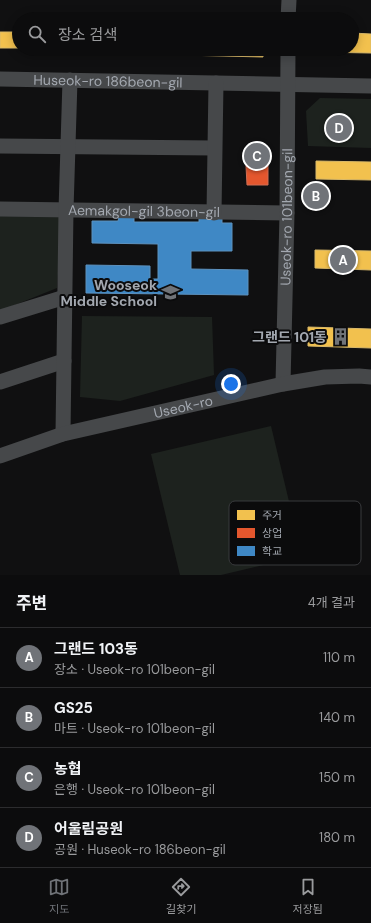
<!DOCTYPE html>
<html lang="ko">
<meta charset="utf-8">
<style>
:root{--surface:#0c0c0d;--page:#1a1a1b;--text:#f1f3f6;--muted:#9a9b9d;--line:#2c2c2e;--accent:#707378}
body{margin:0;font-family:"DM Sans","Noto Sans KR",sans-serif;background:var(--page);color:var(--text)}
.you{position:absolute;left:231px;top:384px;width:14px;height:14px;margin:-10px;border:3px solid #fff;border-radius:50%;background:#1a73e8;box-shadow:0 0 0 6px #1a73e833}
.badge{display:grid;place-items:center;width:26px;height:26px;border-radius:50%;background:var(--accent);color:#fff;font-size:13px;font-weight:700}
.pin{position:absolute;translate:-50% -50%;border:2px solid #fff;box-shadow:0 1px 4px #0006}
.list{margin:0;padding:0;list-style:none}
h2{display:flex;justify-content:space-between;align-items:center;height:52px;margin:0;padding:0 16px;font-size:17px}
h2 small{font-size:13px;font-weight:400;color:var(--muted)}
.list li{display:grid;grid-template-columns:26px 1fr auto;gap:12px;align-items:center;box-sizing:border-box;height:60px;padding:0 16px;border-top:1px solid var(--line)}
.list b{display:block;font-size:15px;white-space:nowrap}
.list p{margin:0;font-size:13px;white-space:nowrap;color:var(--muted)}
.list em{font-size:13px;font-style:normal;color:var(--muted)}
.icon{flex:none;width:22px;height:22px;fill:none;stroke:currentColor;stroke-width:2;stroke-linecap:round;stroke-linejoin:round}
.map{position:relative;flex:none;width:371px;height:575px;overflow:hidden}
.search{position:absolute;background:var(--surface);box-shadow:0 2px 10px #0003;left:12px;right:12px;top:12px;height:44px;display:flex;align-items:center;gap:10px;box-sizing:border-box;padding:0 14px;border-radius:22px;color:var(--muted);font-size:15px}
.sheet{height:292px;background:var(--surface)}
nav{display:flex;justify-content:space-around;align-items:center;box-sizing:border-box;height:56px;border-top:1px solid var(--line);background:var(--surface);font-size:11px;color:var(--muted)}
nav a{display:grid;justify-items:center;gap:2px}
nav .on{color:var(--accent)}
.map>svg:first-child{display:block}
.green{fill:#1d221e}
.homes{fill:#f2c14e;stroke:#daba6b}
.shops{fill:#e4572e;stroke:#d06f55}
.schools{fill:#3f88c5;stroke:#5d92bf}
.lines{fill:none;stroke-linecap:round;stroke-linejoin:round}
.minor{stroke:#46484a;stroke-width:15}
.labels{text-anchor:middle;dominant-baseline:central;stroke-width:4;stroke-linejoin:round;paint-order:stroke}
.street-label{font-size:14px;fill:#a3a8b0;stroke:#0b0b0c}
.poi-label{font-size:14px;font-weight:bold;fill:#a3a8b0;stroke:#0b0b0c;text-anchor:end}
.key{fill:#0b0b0c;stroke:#393a3d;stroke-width:1}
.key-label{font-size:11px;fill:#a3a8b0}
</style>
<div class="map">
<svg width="371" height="575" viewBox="0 0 371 575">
<rect width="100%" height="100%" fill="#101011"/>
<g class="green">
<polygon points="320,98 371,99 371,148 308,146 306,111"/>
<polygon points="0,215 62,216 57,288 0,311"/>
<polygon points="82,316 212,317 214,375 120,401 80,397"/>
<polygon points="271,426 302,556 221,575 180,575 151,454"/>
</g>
<g class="homes">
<rect x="0" y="32" width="19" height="16"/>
<polygon points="352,33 371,34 371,53 316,52 316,49 352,49"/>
<polygon points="76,49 131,49 131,53 76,52"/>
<polygon points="182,49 263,49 263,57 181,55"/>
<polygon points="316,161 371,162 371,180 316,179"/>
<polygon points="315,250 371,251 371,270 315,268"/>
<polygon points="308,327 371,329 371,348 308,346"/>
</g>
<g class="shops">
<polygon points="246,147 267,147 268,165 246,166"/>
<polygon points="268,165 268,185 247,185 246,166"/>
<polygon points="308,187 323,187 323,206 308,205"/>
</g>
<polygon class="schools" points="119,217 134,217 134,222 199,222 199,217 222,218 222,223 232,223 232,251 191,251 191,269 248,270 248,295 86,293 86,265 150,266 150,279 158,279 158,244 92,243 92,221 118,221"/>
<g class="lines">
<g class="minor">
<polyline points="288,19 289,0"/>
<path id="s1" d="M0,79L371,86"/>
<polyline points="0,146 214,148"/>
<path id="s2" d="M0,209L287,213"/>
<polyline points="214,213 216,83"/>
<polyline points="0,317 65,297"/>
<polyline points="0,382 64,361"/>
<path id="s3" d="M283,384L287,213L288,49"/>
<polyline points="63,434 66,210 70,80"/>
<path id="s4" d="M0,456L63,434L283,384L325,377L359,376L371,377"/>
</g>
</g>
<defs>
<symbol id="school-bare" viewBox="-9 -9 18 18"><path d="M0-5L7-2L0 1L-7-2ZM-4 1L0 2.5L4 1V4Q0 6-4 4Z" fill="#707378" stroke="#0b0b0c" stroke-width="2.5" paint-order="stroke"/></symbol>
<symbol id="building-bare" viewBox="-9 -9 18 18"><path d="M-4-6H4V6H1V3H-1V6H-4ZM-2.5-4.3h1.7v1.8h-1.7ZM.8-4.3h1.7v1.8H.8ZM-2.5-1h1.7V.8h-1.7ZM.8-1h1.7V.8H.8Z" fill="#707378" stroke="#0b0b0c" stroke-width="2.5" paint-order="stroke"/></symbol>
</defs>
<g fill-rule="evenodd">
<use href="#school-bare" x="158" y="280" width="25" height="25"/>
<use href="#building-bare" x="328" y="324" width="25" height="25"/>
</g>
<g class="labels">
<g class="street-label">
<text stroke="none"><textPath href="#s1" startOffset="108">Huseok-ro 186beon-gil</textPath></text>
<text stroke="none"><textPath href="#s2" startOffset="144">Aemakgol-gil 3beon-gil</textPath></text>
<text stroke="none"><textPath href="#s3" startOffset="167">Useok-ro 101beon-gil</textPath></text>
<text stroke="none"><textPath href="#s4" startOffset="190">Useok-ro</textPath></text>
</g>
<g class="poi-label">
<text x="157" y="285">Wooseok<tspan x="157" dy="16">Middle School</tspan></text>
<text x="327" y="337">그랜드 101동</text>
</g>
</g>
<rect x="229" y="501" width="132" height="64" rx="6" class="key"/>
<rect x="237" y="510" width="18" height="10" fill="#f2c14e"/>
<rect x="237" y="528" width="18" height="10" fill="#e4572e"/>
<rect x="237" y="546" width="18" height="10" fill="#3f88c5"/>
<g class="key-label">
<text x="262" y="519">주거</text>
<text x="262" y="537">상업</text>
<text x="262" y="555">학교</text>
</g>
</svg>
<div class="you"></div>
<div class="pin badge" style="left:343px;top:260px">A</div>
<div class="pin badge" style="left:316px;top:196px">B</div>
<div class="pin badge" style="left:257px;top:156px">C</div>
<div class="pin badge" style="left:339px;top:128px">D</div>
<div class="search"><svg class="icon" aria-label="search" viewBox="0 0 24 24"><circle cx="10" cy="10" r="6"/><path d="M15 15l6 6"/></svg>장소 검색</div>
</div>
<section class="sheet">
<h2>주변<small>4개 결과</small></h2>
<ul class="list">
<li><span class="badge">A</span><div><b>그랜드 103동</b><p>장소 · Useok-ro 101beon-gil</p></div><em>110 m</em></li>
<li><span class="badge">B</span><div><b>GS25</b><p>마트 · Useok-ro 101beon-gil</p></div><em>140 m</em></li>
<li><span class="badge">C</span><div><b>농협</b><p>은행 · Useok-ro 101beon-gil</p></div><em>150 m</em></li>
<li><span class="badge">D</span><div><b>어울림공원</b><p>공원 · Huseok-ro 186beon-gil</p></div><em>180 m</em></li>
</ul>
</section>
<nav>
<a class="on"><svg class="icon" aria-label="map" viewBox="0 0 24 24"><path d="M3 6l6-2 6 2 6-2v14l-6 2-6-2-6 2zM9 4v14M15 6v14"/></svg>지도</a>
<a><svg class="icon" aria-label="directions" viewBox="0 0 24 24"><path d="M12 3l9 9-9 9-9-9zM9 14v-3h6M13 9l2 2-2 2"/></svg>길찾기</a>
<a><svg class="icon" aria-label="saved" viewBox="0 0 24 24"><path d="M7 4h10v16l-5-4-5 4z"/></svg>저장됨</a>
</nav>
